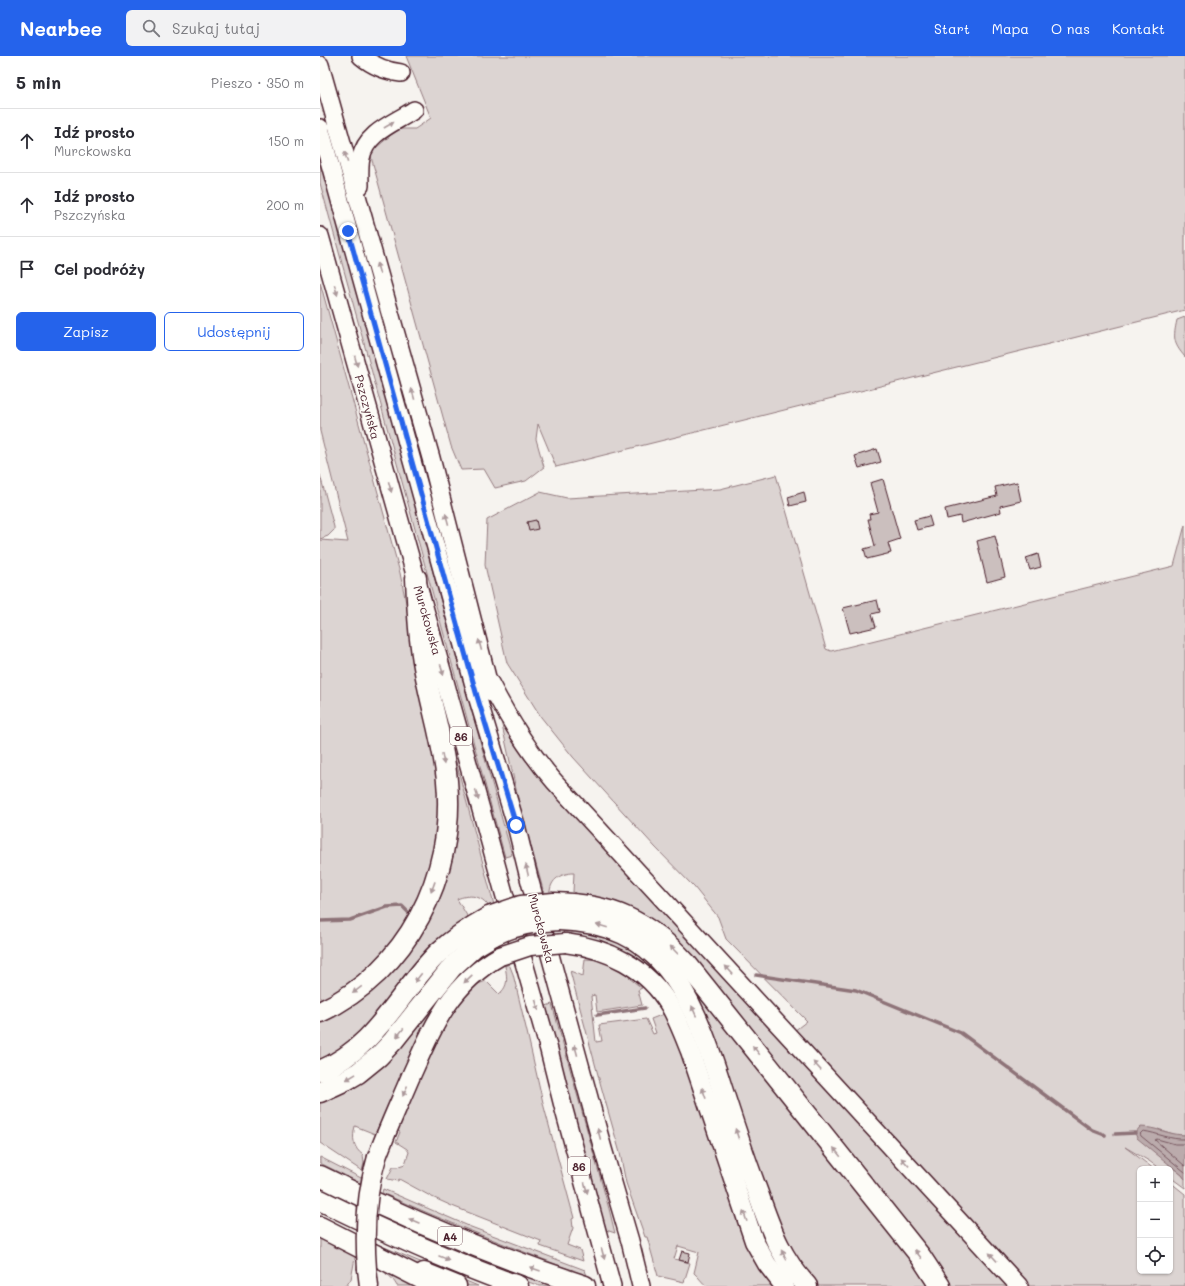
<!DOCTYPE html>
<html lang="pl">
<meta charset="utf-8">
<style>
:root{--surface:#fff;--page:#f2f2f3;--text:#2b2b33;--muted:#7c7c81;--line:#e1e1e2;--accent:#2563eb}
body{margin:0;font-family:Mali,sans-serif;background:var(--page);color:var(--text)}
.controls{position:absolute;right:12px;bottom:12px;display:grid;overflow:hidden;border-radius:6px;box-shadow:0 1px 3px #0004}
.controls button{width:36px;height:36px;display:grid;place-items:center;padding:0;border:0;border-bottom:1px solid var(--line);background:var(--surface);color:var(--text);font:20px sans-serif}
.stop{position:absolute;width:12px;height:12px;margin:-9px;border:3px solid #2563eb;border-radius:50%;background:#fff}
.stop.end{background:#2563eb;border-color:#fff;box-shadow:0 1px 4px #0008}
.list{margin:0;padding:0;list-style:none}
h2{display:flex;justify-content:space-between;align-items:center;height:52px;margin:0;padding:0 16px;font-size:17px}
h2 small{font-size:13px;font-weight:400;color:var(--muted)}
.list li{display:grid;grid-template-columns:26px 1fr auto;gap:12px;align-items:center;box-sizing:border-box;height:64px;padding:0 16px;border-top:1px solid var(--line)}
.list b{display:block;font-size:15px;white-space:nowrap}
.list p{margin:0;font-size:13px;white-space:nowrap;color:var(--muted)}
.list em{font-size:13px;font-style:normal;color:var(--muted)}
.actions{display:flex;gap:8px;padding:12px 16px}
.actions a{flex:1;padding:9px 0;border:1px solid var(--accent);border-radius:6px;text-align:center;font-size:14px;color:var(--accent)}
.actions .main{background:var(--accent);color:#fff}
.icon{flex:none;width:22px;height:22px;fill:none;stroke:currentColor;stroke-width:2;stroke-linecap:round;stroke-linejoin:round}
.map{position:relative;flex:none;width:865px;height:1230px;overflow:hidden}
header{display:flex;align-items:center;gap:24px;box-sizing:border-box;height:56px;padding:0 20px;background:var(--accent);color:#fff}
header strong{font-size:19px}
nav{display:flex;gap:22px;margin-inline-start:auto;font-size:14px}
.search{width:280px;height:36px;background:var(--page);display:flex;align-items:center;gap:10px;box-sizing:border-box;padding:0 14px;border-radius:6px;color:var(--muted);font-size:15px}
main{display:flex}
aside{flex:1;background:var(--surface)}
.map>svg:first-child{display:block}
.green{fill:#dcd4d2;stroke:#937a7e}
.water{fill:#bbabac;stroke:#8e7378}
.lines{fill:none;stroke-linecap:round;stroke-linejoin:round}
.shore{stroke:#77575f;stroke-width:1}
.stream{stroke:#8e7378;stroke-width:3.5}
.building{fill:#cbbfbe;stroke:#4a1f2b}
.primary-casing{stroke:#4a1f2b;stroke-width:20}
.trunk-casing{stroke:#4a1f2b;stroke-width:21}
.motorway-casing{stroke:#4a1f2b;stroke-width:23}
.primary{stroke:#fdfcf7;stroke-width:17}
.trunk{stroke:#fdfcf7;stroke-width:18}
.motorway{stroke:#fdfcf7;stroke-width:20}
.trunk-bridge-casing{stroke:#4a1f2b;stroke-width:21;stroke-linecap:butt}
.motorway-bridge-casing{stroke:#4a1f2b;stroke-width:23;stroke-linecap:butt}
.trunk-bridge{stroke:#fdfcf7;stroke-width:18}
.motorway-bridge{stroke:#fdfcf7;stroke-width:20}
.oneway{fill:#ac999b}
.route{stroke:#2563eb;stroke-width:5}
.labels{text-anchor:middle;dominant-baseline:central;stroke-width:3;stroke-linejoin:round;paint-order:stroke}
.shield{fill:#fdfcf7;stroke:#806168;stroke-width:1}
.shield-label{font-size:11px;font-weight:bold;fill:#4a1f2b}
.street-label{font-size:12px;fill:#4a1f2b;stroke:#fdfcf7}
</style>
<header>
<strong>Nearbee</strong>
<div class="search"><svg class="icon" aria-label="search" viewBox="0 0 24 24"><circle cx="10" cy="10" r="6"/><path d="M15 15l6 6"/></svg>Szukaj tutaj</div>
<nav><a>Start</a><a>Mapa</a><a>O nas</a><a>Kontakt</a></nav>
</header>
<main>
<aside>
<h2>5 min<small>Pieszo · 350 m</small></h2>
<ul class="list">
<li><svg class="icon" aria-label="ahead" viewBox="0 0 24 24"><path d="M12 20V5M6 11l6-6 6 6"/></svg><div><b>Idź prosto</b><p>Murckowska</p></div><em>150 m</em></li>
<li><svg class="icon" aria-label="ahead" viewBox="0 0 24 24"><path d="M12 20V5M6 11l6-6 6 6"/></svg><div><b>Idź prosto</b><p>Pszczyńska</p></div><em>200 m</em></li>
<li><svg class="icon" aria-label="arrive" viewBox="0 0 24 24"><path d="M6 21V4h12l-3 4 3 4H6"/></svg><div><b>Cel podróży</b></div></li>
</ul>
<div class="actions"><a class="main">Zapisz</a><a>Udostępnij</a></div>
</aside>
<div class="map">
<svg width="865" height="1230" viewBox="0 0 865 1230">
<rect width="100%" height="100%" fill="#f6f3ef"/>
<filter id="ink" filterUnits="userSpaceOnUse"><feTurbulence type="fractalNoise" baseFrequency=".025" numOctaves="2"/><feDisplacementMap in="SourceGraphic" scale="8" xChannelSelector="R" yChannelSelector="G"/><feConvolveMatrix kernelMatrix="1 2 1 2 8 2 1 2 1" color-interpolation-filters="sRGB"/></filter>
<g filter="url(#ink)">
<g class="green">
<polygon points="86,0 865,0 865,254 236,411 218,368 216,383 224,411 206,425 175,432 164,413 141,414 131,390 50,97 78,73 95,73 111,62"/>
<polygon points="0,106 36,233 120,542 192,799 185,801 0,127"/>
<polygon points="0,226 80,517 112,677 121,755 110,825 70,896 0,950 0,484 28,486 0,375"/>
<path d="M865,261V301C853,287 853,282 857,264Z"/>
<polygon points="0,419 14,471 14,474 8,480 0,483"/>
<polygon points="456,419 506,593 511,595 854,510 865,469 865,1079 856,1079 838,1073 849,1109 862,1119 865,1123 865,1132 850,1121 850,1113 840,1113 829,1105 805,1091 834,1113 820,1113 820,1215 850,1215 850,1126 865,1138 865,1230 710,1230 474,975 487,965 406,883 398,861 374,831 335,791 253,701 221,661 187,607 165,509 167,464 220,436 247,442 400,433"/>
<path d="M180,660L689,1230H627L382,917L261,841V839L253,836L254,817C242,817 230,823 230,837H224L199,747Z"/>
<path d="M131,687L174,849L169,851C162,839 149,838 137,843L149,863L51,972L0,1010V963L108,860Z"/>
<path d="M242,871C350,879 369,954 399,1042C414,1088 429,1134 446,1180L463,1210L462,1212C451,1206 438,1172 434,1159C418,1117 404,1073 390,1030C381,1006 374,979 362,956C337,908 297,884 244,879Z"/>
<path d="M175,886L177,893L146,911L132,926L121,940L100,980L61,1070L59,1069L55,1078L35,1070C32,1082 33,1092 43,1099L44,1107L42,1115L0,1087V1043L135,918Z"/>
<polygon points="341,891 613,1230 496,1230 470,1198 372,937"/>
<path d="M265,903C285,903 294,910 311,919L309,922L322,932L318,934L322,949L277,956L275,939L271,940L276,986L282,985L279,969L326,963L333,978L336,977L331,963L344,958L351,970L454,1230H387C382,1227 379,1221 374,1217L379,1196L358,1190L354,1203L370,1207L364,1226L338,1220L327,1181H325L306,1127L300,1097L281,1030L250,915L263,920Z"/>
<path d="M189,908L193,918L207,976L224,1051L254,1162L252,1163L253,1172L247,1189L260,1194L263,1205L220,1190L221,1185L132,1150L112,1141L79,1123L78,1125L67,1123L73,1111H78L79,1110L85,1108L89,1096L87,1093L76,1086L80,1076L75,1074L103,1011L130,958L156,926L158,928L166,925L179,938C189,930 187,921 185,910Z"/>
<polygon points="232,948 289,1153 295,1177 286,1174 285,1169 283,1169 226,950"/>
<polygon points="0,1101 43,1123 42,1128 0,1107"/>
<path d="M63,1133L151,1171L265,1214L267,1220C198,1194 129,1167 62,1137Z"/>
<polygon points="58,1159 137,1193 234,1230 220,1230 191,1220 58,1165"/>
<polygon points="0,1181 36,1197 31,1223 26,1230 0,1230"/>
<polygon points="57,1188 158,1230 149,1230 58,1192"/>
<path d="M67,1211L106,1230H77C74,1225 71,1220 66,1218Z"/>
</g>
<path class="water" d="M820,1071C836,1071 850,1079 865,1079V1123L862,1119L817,1082L815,1077Z"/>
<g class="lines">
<g class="shore">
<path d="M865,1083C851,1084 837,1077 823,1075L820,1078L821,1080L865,1116"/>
<polyline points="865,1088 855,1088 837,1083 835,1084 865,1110"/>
</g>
<g class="stream">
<polyline points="0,865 30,864 67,851 82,850 89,857"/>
<polyline points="436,919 536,934 641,977 772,1074 785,1079"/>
<polyline points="277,959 325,952"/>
<polyline points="795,1078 815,1077"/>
</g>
</g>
<g class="building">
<polygon points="557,393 561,406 539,412 535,400"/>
<polygon points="563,423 580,483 568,487 571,497 547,503 544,493 555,490 548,463 550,463 549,458 558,456 550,427"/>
<polygon points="697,426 701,445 680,450 681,456 641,467 640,460 627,463 625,453 677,440 675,431"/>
<polygon points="484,436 486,446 470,450 468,441"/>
<polygon points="609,460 612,470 597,474 594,464"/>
<polygon points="216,464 218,473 209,475 207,466"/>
<polygon points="675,480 685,521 667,526 657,485"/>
<polygon points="718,498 721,511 710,514 706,502"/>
<polygon points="557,544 560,556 552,558 556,571 530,577 523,552"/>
<polygon points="362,1195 370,1197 368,1206 359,1204"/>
</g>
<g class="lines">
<defs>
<g id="primary">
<path d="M41,0C53,10 65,15 81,17"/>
<polyline points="0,9 111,402 171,637"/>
<polyline points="0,72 157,640 196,769 209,822 283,1093 310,1185 321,1230"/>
<path d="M40,130C40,121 39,111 41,102C46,76 75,67 94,54"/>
<polyline points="0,180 160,750 184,837 229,994 244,1054 292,1230"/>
<path d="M170,627C188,662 208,695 234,725L699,1230"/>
</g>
<g id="trunk">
<path d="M245,887C287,892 327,911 350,950C358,964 364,980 370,995L434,1185L447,1208L464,1230"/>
<path d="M57,1101C67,1074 79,1048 90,1022C113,971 129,929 180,900"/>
<polyline points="47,1213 49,1230"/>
</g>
<g id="motorway">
<path d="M234,847C291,848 328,865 366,907L601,1201L620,1230"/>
<path d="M239,864C341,867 370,935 398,1020C410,1058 422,1095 436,1132C450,1170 458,1199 487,1230"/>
<path d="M0,956C87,916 136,819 127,725C123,680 106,636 101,591C98,569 97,545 96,522"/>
<path d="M0,1015C57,991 78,937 119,896C134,882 151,871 169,861"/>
<polyline points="0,1036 26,1024 38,1017 59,1000 73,985 132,911 154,891 174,879"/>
<path d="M0,1120C86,1163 174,1200 265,1230"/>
<path d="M0,1144C65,1176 130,1206 198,1230"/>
<polyline points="0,1171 116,1230"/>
<polyline points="104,1217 136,1230"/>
</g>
</defs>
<use href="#primary" class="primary-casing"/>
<use href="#trunk" class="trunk-casing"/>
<use href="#motorway" class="motorway-casing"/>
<use href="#primary" class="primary"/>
<use href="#trunk" class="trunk"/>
<use href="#motorway" class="motorway"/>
<defs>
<g id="trunk-bridge">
<polyline points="180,900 210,890 245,887"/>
<path d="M47,1213C44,1175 46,1137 57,1101"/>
</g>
<g id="motorway-bridge">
<polyline points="169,861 201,850 234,847"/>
<path d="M174,879C194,869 217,865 239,864"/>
</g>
</defs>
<use href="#trunk-bridge" class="trunk-bridge-casing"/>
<use href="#motorway-bridge" class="motorway-bridge-casing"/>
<use href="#trunk-bridge" class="trunk-bridge"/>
<use href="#motorway-bridge" class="motorway-bridge"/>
</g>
<defs><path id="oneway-solid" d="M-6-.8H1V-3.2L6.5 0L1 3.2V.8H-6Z"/></defs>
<g class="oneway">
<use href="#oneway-solid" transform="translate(69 69) rotate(-30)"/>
<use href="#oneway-solid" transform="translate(26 101) rotate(-106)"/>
<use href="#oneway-solid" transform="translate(58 212) rotate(-106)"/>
<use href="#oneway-solid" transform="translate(16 234) rotate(74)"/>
<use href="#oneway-solid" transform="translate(36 305) rotate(75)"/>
<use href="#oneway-solid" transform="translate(93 338) rotate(-106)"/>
<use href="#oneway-solid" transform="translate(70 431) rotate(75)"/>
<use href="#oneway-solid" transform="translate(127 463) rotate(-105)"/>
<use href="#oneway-solid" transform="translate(160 589) rotate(-105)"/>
<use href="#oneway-solid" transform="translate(122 614) rotate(74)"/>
<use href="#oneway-solid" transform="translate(123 703) rotate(80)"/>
<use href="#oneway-solid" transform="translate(157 739) rotate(74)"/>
<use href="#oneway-solid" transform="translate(207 814) rotate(-103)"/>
<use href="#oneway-solid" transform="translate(113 831) rotate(110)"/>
<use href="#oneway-solid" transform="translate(282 870) rotate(-164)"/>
<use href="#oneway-solid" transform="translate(354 894) rotate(-134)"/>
<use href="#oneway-solid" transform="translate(409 914) rotate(-133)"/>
<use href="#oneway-solid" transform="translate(98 922) rotate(128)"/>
<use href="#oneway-solid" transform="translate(148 923) rotate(136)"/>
<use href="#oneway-solid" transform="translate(37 934) rotate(143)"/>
<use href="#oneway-solid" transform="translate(217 949) rotate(74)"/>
<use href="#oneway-solid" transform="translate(374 955) rotate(-114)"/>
<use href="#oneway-solid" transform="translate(80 977) rotate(128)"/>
<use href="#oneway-solid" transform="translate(256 994) rotate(-105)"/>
<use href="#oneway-solid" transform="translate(436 994) rotate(-129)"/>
<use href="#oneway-solid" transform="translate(497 1010) rotate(-133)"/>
<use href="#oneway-solid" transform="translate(31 1021) rotate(149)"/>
<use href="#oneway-solid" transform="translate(85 1035) rotate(114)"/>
<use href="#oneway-solid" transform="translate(384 1037) rotate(-109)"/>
<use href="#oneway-solid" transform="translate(279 1078) rotate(-105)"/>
<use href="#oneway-solid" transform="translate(417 1078) rotate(-108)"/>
<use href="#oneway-solid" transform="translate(517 1096) rotate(-129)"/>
<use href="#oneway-solid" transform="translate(585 1106) rotate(-133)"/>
<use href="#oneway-solid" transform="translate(266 1132) rotate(75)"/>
<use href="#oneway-solid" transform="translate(425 1160) rotate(-109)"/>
<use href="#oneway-solid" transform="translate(94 1165) rotate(-157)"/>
<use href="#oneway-solid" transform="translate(283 1198) rotate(75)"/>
<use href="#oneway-solid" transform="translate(598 1198) rotate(-128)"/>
<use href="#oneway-solid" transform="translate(464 1199) rotate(-119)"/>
<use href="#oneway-solid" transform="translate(673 1201) rotate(-133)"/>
<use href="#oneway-solid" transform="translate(124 1202) rotate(22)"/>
<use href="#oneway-solid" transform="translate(215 1213) rotate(-160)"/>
</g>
</g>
<g class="lines" filter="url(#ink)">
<polyline class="route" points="28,175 157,640 196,769"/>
</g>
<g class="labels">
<g class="shield">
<rect x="130" y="671" width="22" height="18" rx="3"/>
<rect x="248" y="1101" width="22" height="18" rx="3"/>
<rect x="118" y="1171" width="24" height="18" rx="3"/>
</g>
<g class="shield-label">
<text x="141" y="680">86</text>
<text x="259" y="1110">86</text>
<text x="130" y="1180">A4</text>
</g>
<g class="street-label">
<text transform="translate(48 351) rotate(75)">Pszczyńska</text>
<text transform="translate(108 564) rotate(74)">Murckowska</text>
<text transform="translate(222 872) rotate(75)">Murckowska</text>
</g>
</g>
</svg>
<div class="controls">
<button>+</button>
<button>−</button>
<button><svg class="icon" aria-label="locate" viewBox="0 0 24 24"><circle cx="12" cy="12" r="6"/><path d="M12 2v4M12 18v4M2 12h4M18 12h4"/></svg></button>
</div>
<div class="stop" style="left:196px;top:769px"></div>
<div class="stop end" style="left:28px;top:175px"></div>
</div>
</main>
